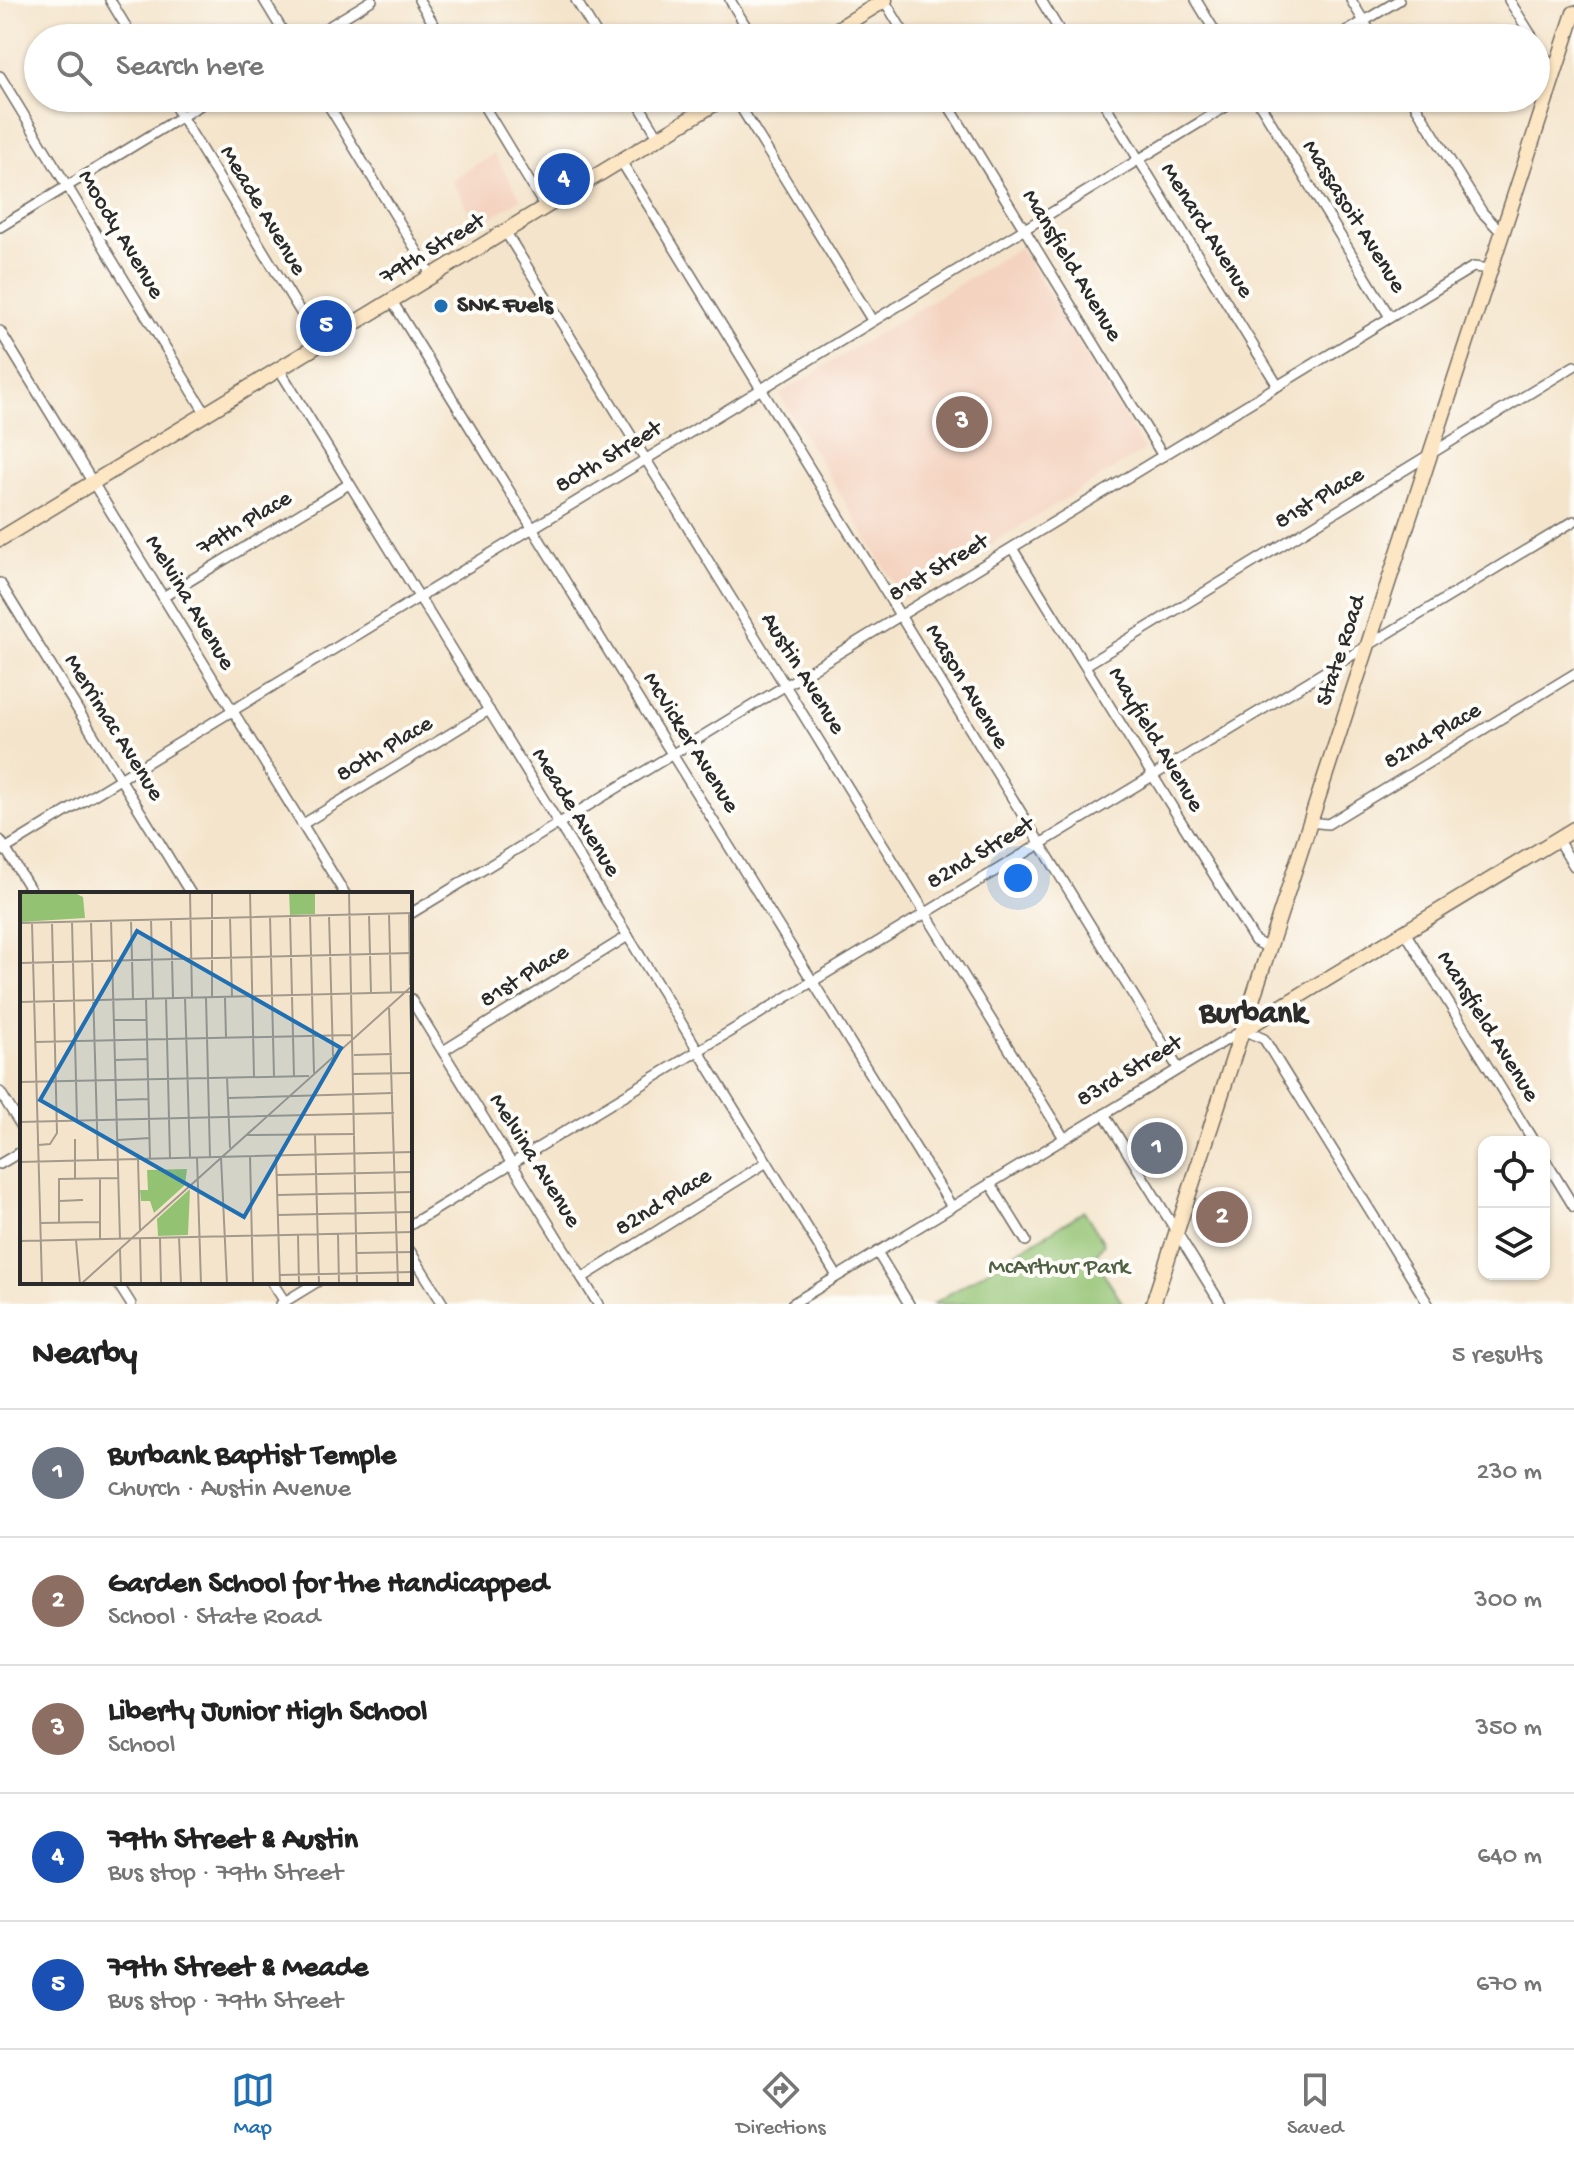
<!DOCTYPE html>
<meta charset="utf-8">
<style>
:root{--surface:#fff;--page:#f2f2f2;--text:#222;--muted:#767676;--line:#e0e0e0;--accent:#1f6fb2}
body{margin:0;font-family:"Gochi Hand",sans-serif;background:var(--page);color:var(--text)}
.controls{position:absolute;right:24px;bottom:24px;display:grid;overflow:hidden;border-radius:16px;box-shadow:0 2px 6px #0004}
.controls button{width:72px;height:72px;display:grid;place-items:center;padding:0;border:0;border-bottom:2px solid var(--line);background:var(--surface);color:var(--text);font:40px sans-serif}
.you{position:absolute;left:1018px;top:878px;width:28px;height:28px;margin:-20px;border:6px solid #fff;border-radius:50%;background:#1a73e8;box-shadow:0 0 0 12px #1a73e833}
.badge{display:grid;place-items:center;width:52px;height:52px;border-radius:50%;background:var(--accent);color:#fff;font-size:26px;font-weight:700}
.pin{position:absolute;translate:-50% -50%;border:4px solid #fff;box-shadow:0 2px 8px #0006}
.list{margin:0;padding:0;list-style:none}
h2{display:flex;justify-content:space-between;align-items:center;height:104px;margin:0;padding:0 32px;font-size:34px}
h2 small{font-size:26px;font-weight:400;color:var(--muted)}
.list li{display:grid;grid-template-columns:52px 1fr auto;gap:24px;align-items:center;box-sizing:border-box;height:128px;padding:0 32px;border-top:2px solid var(--line)}
.list b{display:block;font-size:30px;white-space:nowrap}
.list p{margin:0;font-size:26px;white-space:nowrap;color:var(--muted)}
.list em{font-size:26px;font-style:normal;color:var(--muted)}
.icon{flex:none;width:44px;height:44px;fill:none;stroke:currentColor;stroke-width:2;stroke-linecap:round;stroke-linejoin:round}
.map{position:relative;flex:none;width:1574px;height:1304px;overflow:hidden}
.search{position:absolute;background:var(--surface);box-shadow:0 2px 6px #0004;left:24px;right:24px;top:24px;height:88px;display:flex;align-items:center;gap:20px;box-sizing:border-box;padding:0 28px;border-radius:44px;color:var(--muted);font-size:30px}
.sheet{height:744px;background:var(--surface)}
nav{display:flex;justify-content:space-around;align-items:center;box-sizing:border-box;height:112px;border-top:2px solid var(--line);background:var(--surface);font-size:22px;color:var(--muted)}
nav a{display:grid;justify-items:center;gap:4px}
nav .on{color:var(--accent)}
.map>svg:first-child{display:block}
.built{fill:#f4d3c0}
.green{fill:#93c372;stroke:#5f774e;stroke-width:2}
.lines{fill:none;stroke-linecap:round;stroke-linejoin:round}
.street-casing{stroke:#716c63;stroke-width:12}
.secondary-casing{stroke:#716c63;stroke-width:17}
.street{stroke:#fff;stroke-width:9}
.secondary{stroke:#fce6c4;stroke-width:14}
.poi-dot{fill:#1f6fb2;stroke:#fdfcf7;stroke-width:3}
.labels{text-anchor:middle;dominant-baseline:central;stroke-width:8;stroke-linejoin:round;paint-order:stroke}
.street-label{font-size:24px;fill:#2b2b2b;stroke:#fdfcf7}
.poi-label{font-size:24px;font-weight:bold;fill:#2b2b2b;stroke:#fdfcf7;text-anchor:start}
.park-label{font-size:24px;fill:#4f6044;stroke:#fdfcf7}
.district-label{font-size:32px;font-weight:bold;fill:#2b2b2b;stroke:#fdfcf7}
.inset-road{fill:none;stroke:#a49a8b;stroke-width:2}
.view{fill:#1f6fb2;fill-opacity:0.15;stroke:#1f6fb2;stroke-width:4}
.inset-edge{fill:none;stroke:#2b2b2b;stroke-width:4}
</style>
<div class="map">
<svg width="1574" height="1304" viewBox="0 0 1574 1304">
<rect width="100%" height="100%" fill="#fdfcf7"/>
<filter id="ink" filterUnits="userSpaceOnUse"><feTurbulence type="fractalNoise" baseFrequency=".0125" numOctaves="2"/><feDisplacementMap in="SourceGraphic" scale="16" xChannelSelector="R" yChannelSelector="G"/><feConvolveMatrix kernelMatrix="1 2 1 2 8 2 1 2 1" color-interpolation-filters="sRGB"/></filter>
<filter id="wash" filterUnits="userSpaceOnUse"><feTurbulence type="fractalNoise" baseFrequency=".006" numOctaves="4" result="noise"/><feDisplacementMap in="SourceGraphic" scale="32" xChannelSelector="R" yChannelSelector="G"/><feGaussianBlur stdDeviation="1.8" result="paint"/><feColorMatrix in="noise" values="0 0 0 0 0 0 0 0 0 0 0 0 0 0 0 0 0 1.4 0 .05"/><feComposite in="paint" operator="in"/></filter>
<g filter="url(#wash)">
<rect width="100%" height="100%" fill="#f4e4cb"/>
<g class="built">
<polygon points="494,154 521,199 478,225 451,180"/>
<polygon points="1020,247 1145,450 903,598 779,394"/>
</g>
<polygon class="green" points="1084,1211 1104,1243 1094,1258 1123,1304 933,1304"/>
</g>
<g filter="url(#ink)">
<g class="lines">
<defs>
<g id="street">
<polyline points="110,0 133,38"/>
<polyline points="264,0 287,38"/>
<polyline points="419,0 442,38"/>
<polyline points="576,0 599,38"/>
<polyline points="730,0 753,38"/>
<polyline points="884,0 907,38"/>
<polyline points="1041,0 1064,38"/>
<polyline points="1196,0 1219,38"/>
<polyline points="1351,0 1374,38"/>
<polyline points="1509,0 1533,38"/>
<polyline points="310,38 372,0"/>
<polyline points="1336,38 1399,0"/>
<polyline points="1536,43 1555,73"/>
<polyline points="0,76 206,414"/>
<polyline points="170,98 320,344"/>
<polyline points="324,98 432,276"/>
<polyline points="479,98 545,207"/>
<polyline points="635,98 659,138"/>
<polyline points="735,98 872,320"/>
<polyline points="944,98 1163,456"/>
<polyline points="1101,98 1278,386"/>
<polyline points="1256,98 1390,317"/>
<polyline points="1411,98 1482,212 1503,234"/>
<polyline points="621,161 1178,1068"/>
<polyline points="0,227 212,98"/>
<polyline points="505,231 1064,1138"/>
<polyline points="392,301 952,1207"/>
<polyline points="0,331 345,894"/>
<polyline points="279,369 837,1276"/>
<polyline points="1012,548 1255,941 1269,948"/>
<polyline points="0,583 191,894"/>
<polyline points="163,597 349,484"/>
<polyline points="1086,665 1574,366"/>
<polyline points="1309,822 1328,824 1574,674"/>
<polyline points="303,824 489,710"/>
<polyline points="1557,839 1574,866"/>
<polyline points="0,840 33,894"/>
<polyline points="0,852 1240,98"/>
<polyline points="410,914 1473,267 1491,269"/>
<polyline points="1405,932 1534,1142"/>
<polyline points="410,998 598,1304"/>
<polyline points="443,1051 628,936"/>
<polyline points="0,1092 22,1127"/>
<polyline points="1104,1114 1221,1304"/>
<polyline points="1544,1158 1574,1207"/>
<polyline points="0,1164 22,1151"/>
<polyline points="990,1183 1026,1241"/>
<polyline points="410,1225 1574,521"/>
<polyline points="410,1251 443,1304"/>
<polyline points="877,1252 909,1304"/>
<polyline points="582,1278 767,1162"/>
<polyline points="117,1282 131,1304"/>
<polyline points="272,1282 285,1302"/>
<polyline points="281,1304 317,1282"/>
<polyline points="792,1304 1243,1030 1264,1039 1428,1304"/>
</g>
<g id="secondary">
<polyline points="823,38 885,0"/>
<polyline points="0,539 724,98"/>
<polyline points="1243,1030 1574,829"/>
<polyline points="1153,1304 1574,13"/>
</g>
</defs>
<use href="#street" class="street-casing"/>
<use href="#secondary" class="secondary-casing"/>
<use href="#street" class="street"/>
<use href="#secondary" class="secondary"/>
</g>
</g>
<circle class="poi-dot" cx="441" cy="306" r="8"/>
<g class="labels">
<g class="street-label">
<text transform="translate(262 211) rotate(59)">Meade Avenue</text>
<text transform="translate(1353 217) rotate(58)">Massasoit Avenue</text>
<text transform="translate(1206 231) rotate(58)">Menard Avenue</text>
<text transform="translate(120 235) rotate(59)">Moody Avenue</text>
<text transform="translate(433 250) rotate(-31)">79th Street</text>
<text transform="translate(1071 266) rotate(59)">Mansfield Avenue</text>
<text transform="translate(609 458) rotate(-31)">80th Street</text>
<text transform="translate(1320 499) rotate(-31)">81st Place</text>
<text transform="translate(245 524) rotate(-31)">79th Place</text>
<text transform="translate(939 569) rotate(-31)">81st Street</text>
<text transform="translate(189 603) rotate(59)">Melvina Avenue</text>
<text transform="translate(1342 651) rotate(-72)">State Road</text>
<text transform="translate(802 674) rotate(58)">Austin Avenue</text>
<text transform="translate(966 687) rotate(59)">Mason Avenue</text>
<text transform="translate(113 728) rotate(58)">Merrimac Avenue</text>
<text transform="translate(1433 737) rotate(-31)">82nd Place</text>
<text transform="translate(1155 740) rotate(59)">Mayfield Avenue</text>
<text transform="translate(690 743) rotate(58)">McVicker Avenue</text>
<text transform="translate(385 750) rotate(-31)">80th Place</text>
<text transform="translate(575 813) rotate(58)">Meade Avenue</text>
<text transform="translate(981 854) rotate(-31)">82nd Street</text>
<text transform="translate(525 977) rotate(-32)">81st Place</text>
<text transform="translate(1487 1027) rotate(58)">Mansfield Avenue</text>
<text transform="translate(1130 1072) rotate(-31)">83rd Street</text>
<text transform="translate(534 1161) rotate(58)">Melvina Avenue</text>
<text transform="translate(664 1203) rotate(-32)">82nd Place</text>
</g>
<g class="poi-label">
<text x="457" y="306">SNK Fuels</text>
</g>
<g class="park-label">
<text x="1059" y="1268">McArthur Park</text>
</g>
<g class="district-label">
<text x="1253" y="1015">Burbank</text>
</g>
</g>
<g transform="translate(20 892)">
<rect width="392" height="392" fill="#f4e4cb"/>
<path d="M0,0H53L63,5L65,26L0,30ZM269,0H295V22L270,23ZM167,277L165,293L134,321L130,309H121L120,298H128L127,278ZM170,297L168,343L138,344L137,327Z" fill="#93c372"/>
<path class="inset-road" d="M170,0L172,106M230,0L234,185M329,0L337,392M389,21L390,93M349,22L351,101M369,22L371,100M290,23L294,181M309,23L313,164M250,24L254,184M270,24L274,184M210,25L212,104M131,27L133,106M151,27L153,106M91,28L100,347M111,28L113,107M71,29L78,268M52,30L57,228M0,31L392,21M12,31L22,392M0,71L392,61M390,103L392,164M192,105V0M165,106L170,265M186,106L190,265M205,106L206,145M126,107L130,266M146,107L150,266M0,110L392,100M369,114L378,392M94,128H126M15,150L332,143M334,163L372,162M95,168L127,167M332,182L392,181M207,185L210,256M0,190L289,184M208,206L373,201M96,208L129,207M0,230L374,221M226,243L335,242M295,243L299,392M55,247V287M97,248L130,246M18,253L30,252L37,241L32,30M230,264L233,392M256,264L260,392M177,265L181,392M201,265L207,392M118,267L120,338M0,270L392,260M257,283L392,280M80,286V347M257,303L392,300M39,309L63,308H57M258,323L392,320M39,330V287L98,286M20,331L80,330M318,342L319,392M278,343L279,392M159,345L161,392M120,346L121,392M140,346L141,392M56,348L60,392M0,349L392,340M100,357L101,392M337,361L392,360M260,383L392,380M61,392L392,94"/>
<path class="view" d="M117,39L321,156L224,325L20,208Z"/>
<rect width="392" height="392" class="inset-edge"/>
</g>
</svg>
<div class="controls">
<button><svg class="icon" aria-label="locate" viewBox="0 0 24 24"><circle cx="12" cy="12" r="6"/><path d="M12 2v4M12 18v4M2 12h4M18 12h4"/></svg></button>
<button><svg class="icon" aria-label="layers" viewBox="0 0 24 24"><path d="M12 4l9 5-9 5-9-5zM3 14l9 5 9-5"/></svg></button>
</div>
<div class="you"></div>
<div class="pin badge" style="left:1157px;top:1148px;background:#6b7280">1</div>
<div class="pin badge" style="left:1222px;top:1217px;background:#8d6e63">2</div>
<div class="pin badge" style="left:962px;top:422px;background:#8d6e63">3</div>
<div class="pin badge" style="left:564px;top:179px;background:#1a4fb4">4</div>
<div class="pin badge" style="left:326px;top:326px;background:#1a4fb4">5</div>
<div class="search"><svg class="icon" aria-label="search" viewBox="0 0 24 24"><circle cx="10" cy="10" r="6"/><path d="M15 15l6 6"/></svg>Search here</div>
</div>
<section class="sheet">
<h2>Nearby<small>5 results</small></h2>
<ul class="list">
<li><span class="badge" style="background:#6b7280">1</span><div><b>Burbank Baptist Temple</b><p>Church · Austin Avenue</p></div><em>230 m</em></li>
<li><span class="badge" style="background:#8d6e63">2</span><div><b>Garden School for the Handicapped</b><p>School · State Road</p></div><em>300 m</em></li>
<li><span class="badge" style="background:#8d6e63">3</span><div><b>Liberty Junior High School</b><p>School</p></div><em>350 m</em></li>
<li><span class="badge" style="background:#1a4fb4">4</span><div><b>79th Street &amp; Austin</b><p>Bus stop · 79th Street</p></div><em>640 m</em></li>
<li><span class="badge" style="background:#1a4fb4">5</span><div><b>79th Street &amp; Meade</b><p>Bus stop · 79th Street</p></div><em>670 m</em></li>
</ul>
</section>
<nav>
<a class="on"><svg class="icon" aria-label="map" viewBox="0 0 24 24"><path d="M3 6l6-2 6 2 6-2v14l-6 2-6-2-6 2zM9 4v14M15 6v14"/></svg>Map</a>
<a><svg class="icon" aria-label="directions" viewBox="0 0 24 24"><path d="M12 3l9 9-9 9-9-9zM9 14v-3h6M13 9l2 2-2 2"/></svg>Directions</a>
<a><svg class="icon" aria-label="saved" viewBox="0 0 24 24"><path d="M7 4h10v16l-5-4-5 4z"/></svg>Saved</a>
</nav>
